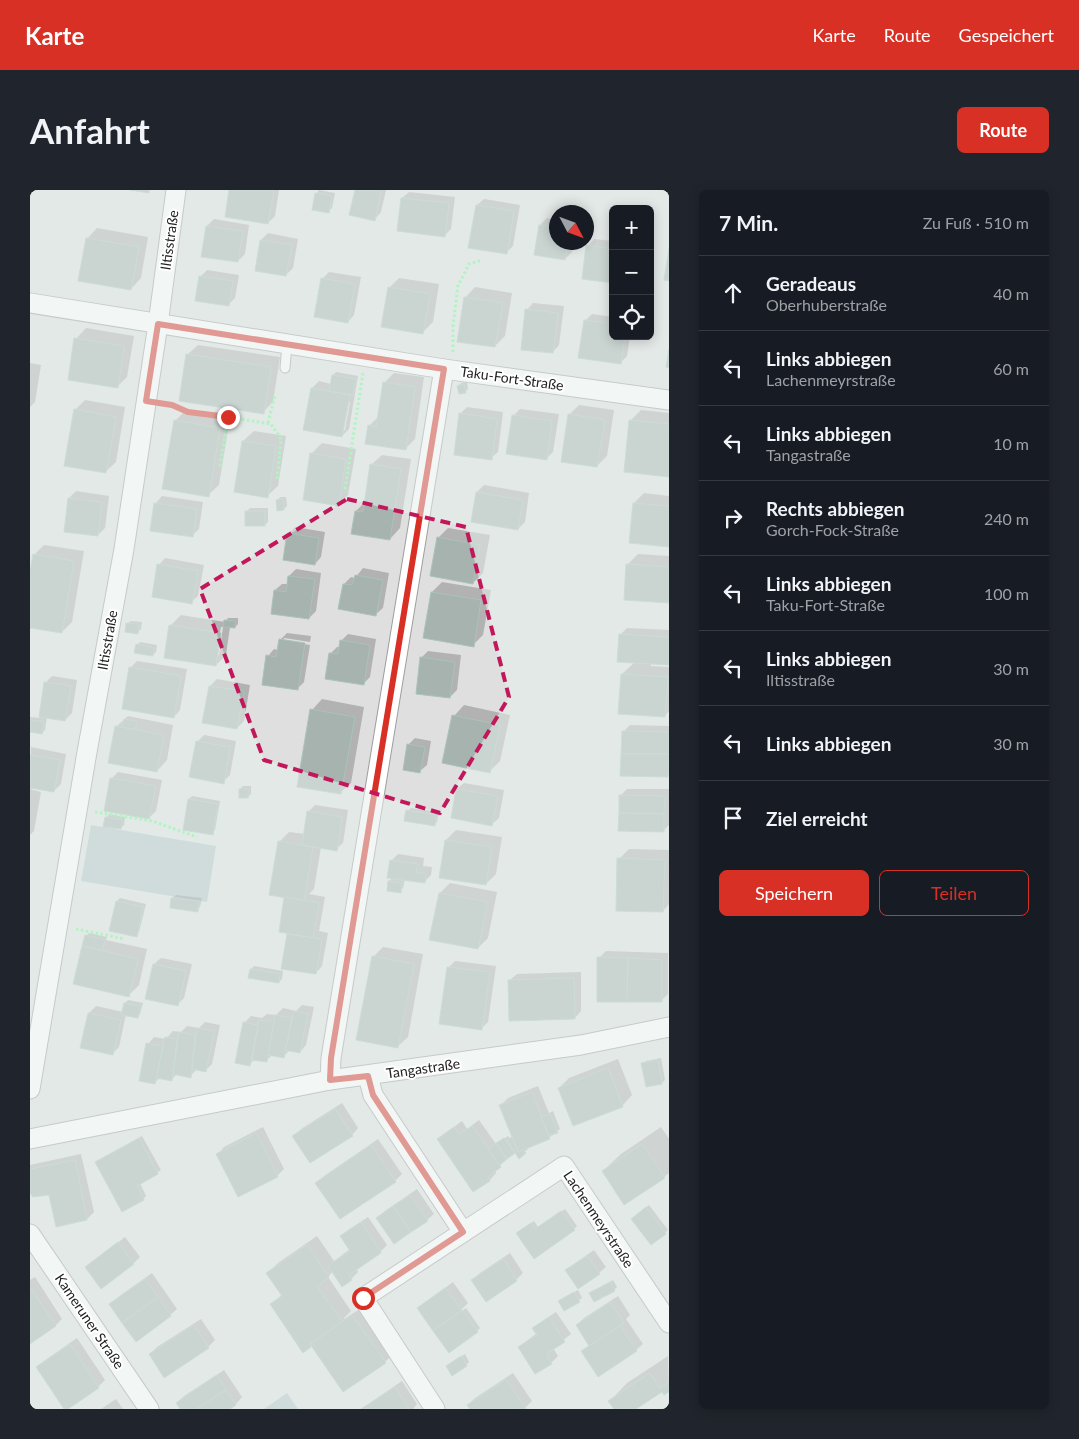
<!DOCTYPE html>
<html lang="de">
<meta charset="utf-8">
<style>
:root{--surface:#171b24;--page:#20242c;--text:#f1f3f6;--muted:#9ea1a6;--line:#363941;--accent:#d93025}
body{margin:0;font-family:Lato,sans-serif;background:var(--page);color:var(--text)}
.controls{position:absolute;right:15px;top:15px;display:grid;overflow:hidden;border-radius:8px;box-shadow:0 2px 12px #0003}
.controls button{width:45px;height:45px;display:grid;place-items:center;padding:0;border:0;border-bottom:1px solid var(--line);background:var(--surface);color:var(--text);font:25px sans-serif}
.compass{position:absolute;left:519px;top:15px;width:45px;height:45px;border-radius:50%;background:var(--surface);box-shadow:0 2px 12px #0003;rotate:131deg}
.stop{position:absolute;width:15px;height:15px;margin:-11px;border:4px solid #d93025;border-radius:50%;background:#fff}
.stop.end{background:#d93025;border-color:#fff;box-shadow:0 1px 5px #0008}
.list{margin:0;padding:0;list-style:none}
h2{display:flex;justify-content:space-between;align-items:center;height:65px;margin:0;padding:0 20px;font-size:21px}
h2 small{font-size:16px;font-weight:400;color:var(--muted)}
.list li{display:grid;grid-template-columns:32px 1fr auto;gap:15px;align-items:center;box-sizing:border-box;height:75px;padding:0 20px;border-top:1px solid var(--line)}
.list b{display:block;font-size:19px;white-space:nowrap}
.list p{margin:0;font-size:16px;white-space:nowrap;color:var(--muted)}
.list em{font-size:16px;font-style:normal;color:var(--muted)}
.actions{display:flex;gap:10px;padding:15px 20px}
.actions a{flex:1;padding:11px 0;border:1px solid var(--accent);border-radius:8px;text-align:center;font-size:18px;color:var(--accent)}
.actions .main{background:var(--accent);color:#fff}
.icon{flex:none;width:28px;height:28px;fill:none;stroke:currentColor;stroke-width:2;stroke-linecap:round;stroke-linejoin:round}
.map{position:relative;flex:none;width:639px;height:1219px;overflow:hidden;border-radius:8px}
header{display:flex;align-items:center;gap:30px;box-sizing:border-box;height:70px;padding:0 25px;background:var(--accent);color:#fff}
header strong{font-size:24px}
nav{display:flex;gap:28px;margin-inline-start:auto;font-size:18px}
.intro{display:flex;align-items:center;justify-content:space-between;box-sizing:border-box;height:120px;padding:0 30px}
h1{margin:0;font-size:35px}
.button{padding:12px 22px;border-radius:8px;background:var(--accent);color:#fff;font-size:18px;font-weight:700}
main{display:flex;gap:30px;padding:0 30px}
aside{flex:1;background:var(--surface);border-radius:8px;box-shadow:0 2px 12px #0003}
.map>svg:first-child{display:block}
.residential{fill:#dedfde;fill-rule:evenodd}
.construction{fill:#b3c4c6}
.shadow{fill:#0003;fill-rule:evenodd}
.building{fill:#a7b3ae;stroke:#aac3b8}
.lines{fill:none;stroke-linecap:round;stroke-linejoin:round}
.lane-casing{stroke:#9e9e9e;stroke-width:11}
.street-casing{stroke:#9e9e9e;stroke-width:21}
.path{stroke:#70f98e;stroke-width:3;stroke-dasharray:2.5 2.5;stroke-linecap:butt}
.lane{stroke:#fff;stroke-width:9}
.street{stroke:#fff;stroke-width:19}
.route{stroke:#d93025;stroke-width:6}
.marked{fill:none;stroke:#c2185b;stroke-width:4;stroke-dasharray:10 6;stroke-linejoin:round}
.labels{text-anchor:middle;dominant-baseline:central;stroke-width:4;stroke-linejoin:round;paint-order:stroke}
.street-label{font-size:14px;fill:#212121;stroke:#fff}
</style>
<header>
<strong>Karte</strong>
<nav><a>Karte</a><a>Route</a><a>Gespeichert</a></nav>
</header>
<div class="intro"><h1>Anfahrt</h1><a class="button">Route</a></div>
<main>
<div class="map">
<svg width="639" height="1219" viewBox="0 0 639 1219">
<rect width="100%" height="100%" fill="#e8f1ef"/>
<path class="residential" d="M0,0H639V1219H0ZM583,19H620V146H583ZM526,22H556V52H526Z"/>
<g class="construction">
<polygon points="61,635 186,656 177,712 51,691"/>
<polygon points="257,1203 268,1219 234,1219"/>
</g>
<g class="shadow">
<polygon points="200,0 249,0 245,26 238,33"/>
<polygon points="289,0 305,3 302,18 299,21 286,4"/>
<polygon points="326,0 356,0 351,22 345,29 321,24"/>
<polygon points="379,2 425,7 421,39 415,45 372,8"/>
<polygon points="454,9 490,15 483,56 476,63 447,15"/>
<polygon points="517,28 526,30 526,52 543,52 542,62 535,69 506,64 510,35"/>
<polygon points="184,29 219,35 215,64 208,71 177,36"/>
<polygon points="67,38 118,47 111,88 101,99 57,49"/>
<polygon points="238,43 268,49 263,78 256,85 226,80 231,50"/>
<polygon points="564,49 583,51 583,92 558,56"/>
<polygon points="177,80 209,85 205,108 198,115 170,87"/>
<polygon points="299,82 331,87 324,125 318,132 292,89"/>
<polygon points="369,88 409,94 403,132 393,142 359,98"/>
<polygon points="445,97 482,103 475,146 465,156 435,108"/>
<polygon points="503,113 534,116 529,155 523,162 497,120"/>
<polygon points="562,124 583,127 583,146 600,146 597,166 590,173 555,131"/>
<polygon points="56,138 104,146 97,187 87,197 46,149"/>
<polygon points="168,155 250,167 243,212 233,222 157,165"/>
<polygon points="0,173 11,175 5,212 0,217"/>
<path d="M306,182L328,186L319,239L312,246L275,239L282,198L289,191L301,194L303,185ZM317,212H320L315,240H312Z"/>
<polygon points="364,183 394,187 385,249 375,259 339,236 349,226 354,193"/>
<polygon points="437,192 438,199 435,202 428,196 431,193"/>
<polygon points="55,210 95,217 86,272 75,282 45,220"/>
<polygon points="549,215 584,220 577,266 567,276 539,225"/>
<polygon points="437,217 473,222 468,262 461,268 430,224"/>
<polygon points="490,219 529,224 523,262 516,269 483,226"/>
<polygon points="611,220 639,223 639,286 596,281 600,231"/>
<polygon points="155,221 200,228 189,295 178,305 145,231"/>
<polygon points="224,241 256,246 248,296 237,306 213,251"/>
<polygon points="292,253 326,259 318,305 308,315 282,263"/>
<polygon points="352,265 381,269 370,338 360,349 326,321 336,311 341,275"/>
<polygon points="454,295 499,303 495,332 488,339 447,302"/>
<polygon points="46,301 79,306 75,338 68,345 35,340 39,308"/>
<polygon points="614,303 639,306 639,356 600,352 604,313"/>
<polygon points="132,306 173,312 169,339 162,346 126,313"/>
<polygon points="250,307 256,307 257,316 254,319 247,311"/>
<polygon points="220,318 238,318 238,332 235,335 217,321"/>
<polygon points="265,337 295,342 291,367 285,374 258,344"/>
<polygon points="418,338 460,345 453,383 443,393 408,348"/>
<polygon points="14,355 54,361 42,432 32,442 0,437 0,389 4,365"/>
<polygon points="608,364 639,366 639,411 595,409 598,374"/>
<polygon points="135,368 174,375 168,406 161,412 129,375"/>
<polygon points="333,378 359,383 353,418 346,424 310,418 314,394 321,387 325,388"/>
<polygon points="266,379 291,383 286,421 279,428 245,400 252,394 258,394 259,386"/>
<polygon points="412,392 461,400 453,445 443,455 402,402"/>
<path d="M151,425L195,432L198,428H208V434L205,437H200L196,465L186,475L140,436ZM191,437H193L189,465H186Z"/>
<polygon points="101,431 112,432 111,439 108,442 97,434"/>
<polygon points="597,438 639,440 639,474 621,473 621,476 639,477 639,521 635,526 592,484 605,472 590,445"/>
<polygon points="257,443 281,446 280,452 254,448 254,451 280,455 274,492 267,499 238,466 244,459 248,460 250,450"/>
<polygon points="318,444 346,449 340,487 333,494 300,464 307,457 310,457 311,451"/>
<polygon points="110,452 127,455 126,462 123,465 107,455"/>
<polygon points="398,461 431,465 427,500 420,507 391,468"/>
<polygon points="107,471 157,479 150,520 144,527 100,478"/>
<polygon points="22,486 47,490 42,523 35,530 17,527 15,540 12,543 0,541 0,527 10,528 15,493"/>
<polygon points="187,489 220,495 214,531 207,538 174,532 180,496"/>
<polygon points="292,509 334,517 321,593 310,603 282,520"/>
<polygon points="434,515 480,525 470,571 460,581 424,526"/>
<polygon points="98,526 143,535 137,570 127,581 86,537"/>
<polygon points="600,535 639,536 639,584 638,585 593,542"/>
<polygon points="174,545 206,551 200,585 193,592 167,552"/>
<polygon points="385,548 401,551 397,575 390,581 378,555"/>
<polygon points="1,557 36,564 31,594 24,601 0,596"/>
<polygon points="88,582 132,590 126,621 119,628 81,589"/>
<polygon points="434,593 474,600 469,628 462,634 427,599"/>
<polygon points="213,596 221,596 221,604 218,607 210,599"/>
<polygon points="0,599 11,602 4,641 0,645"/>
<polygon points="597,599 639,599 639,635 633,641 591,605"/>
<polygon points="162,606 190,611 185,640 182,643 159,609"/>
<polygon points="285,615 318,620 313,653 306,659 291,657 284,699 279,704 295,707 289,741 298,743 292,776 286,783 252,778 258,743 249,652 259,642 275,644 278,622"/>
<polygon points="381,618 409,622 407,632 404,635 377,621"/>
<polygon points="79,624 95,627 94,635 91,638 76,628"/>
<polygon points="426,640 472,647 466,684 456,694 416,650"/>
<polygon points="599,659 639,660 639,714 633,721 589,669"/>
<polygon points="368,664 394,668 393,676 402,677 401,685 394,692 375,689 373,698 370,701 358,700 359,691 363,687 361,671"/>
<polygon points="420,693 467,702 458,748 448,758 410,703"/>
<polygon points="146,705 172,708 170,717 167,720 141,717 142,708"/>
<polygon points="90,708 116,714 109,742 106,745 87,711"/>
<polygon points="59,743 77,747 76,750 117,759 109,795 99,805 56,746"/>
<polygon points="353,757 393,764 378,847 367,857 343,767"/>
<polygon points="576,761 638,763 638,804 631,811 569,768"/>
<polygon points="131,768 162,774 154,808 147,815 124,774"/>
<polygon points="425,771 466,776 458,832 452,838 418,778"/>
<polygon points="224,776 253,781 252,789 249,792 221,779"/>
<polygon points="551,782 551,821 545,828 480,790 487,784"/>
<polygon points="98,810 113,813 110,824 107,827 96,824 89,857 82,864 59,823 66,816 93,822 95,813"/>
<polygon points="272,815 284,817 276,855 270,862 260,860 254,866 243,864 236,871 225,869 219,875 214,833 221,826 232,828 237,824 246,825 253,818 266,821"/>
<polygon points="175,832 190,835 182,874 175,881 167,879 160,886 147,884 141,890 130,887 125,893 118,854 124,847 136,849 143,841 151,842 157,836 169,838"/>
<polygon points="631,868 635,890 632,893 617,896 613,874 616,871"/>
<polygon points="588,869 602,905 592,916 529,898 539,888"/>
<polygon points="508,896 519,923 523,921 530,939 519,948 496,957 498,959 489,967 485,962 465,980 466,983 460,990 444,1000 408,949 432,931 437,939 449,930 466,954 478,946 480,948 483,946 471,915 478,908"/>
<polygon points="312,913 328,938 322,945 264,946 271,939"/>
<polygon points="233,937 254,979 247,986 188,964 194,957"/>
<polygon points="631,937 639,949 639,983 634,987 573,981 591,964"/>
<polygon points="112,946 131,980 110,993 116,1006 113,1009 67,972"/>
<polygon points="348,949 372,984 365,991 310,1028 287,993 294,986"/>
<polygon points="51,964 64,1022 57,1029 20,1004 0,1000 0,975"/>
<polygon points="387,999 404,1024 397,1030 348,1028 355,1021"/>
<polygon points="619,1015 638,1040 621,1054 605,1026"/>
<polygon points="535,1019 547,1036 544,1039 491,1040 504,1031 508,1037"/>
<polygon points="338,1027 357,1055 350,1062 326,1078 328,1082 321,1089 303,1081 298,1087 321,1121 314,1128 314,1129 330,1119 362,1165 355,1172 282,1155 280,1156 242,1115 252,1104 238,1083 248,1073 287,1046 304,1071 320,1059 312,1046 318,1040"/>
<polygon points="95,1047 110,1067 103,1074 56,1077"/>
<polygon points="564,1060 576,1077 569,1083 537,1080 544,1074"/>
<polygon points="480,1063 493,1083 486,1090 456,1110 443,1090 450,1083"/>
<polygon points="122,1083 147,1119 140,1125 81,1114 88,1107"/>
<polygon points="5,1087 32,1129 26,1135 0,1153 0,1090"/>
<polygon points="583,1090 587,1097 584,1100 561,1103"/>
<polygon points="423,1092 438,1113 431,1120 432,1121 436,1118 450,1138 447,1141 388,1118"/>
<polygon points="548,1100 552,1108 534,1119 529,1111"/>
<polygon points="588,1106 600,1125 596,1129 613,1154 606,1160 553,1161 560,1154 547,1135 554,1128"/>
<polygon points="526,1122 541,1144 523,1158 528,1166 521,1173 505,1183 489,1157 507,1143 504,1138 511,1132"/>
<polygon points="171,1129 185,1150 178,1157 120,1164 127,1157"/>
<polygon points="47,1148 75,1190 68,1197 35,1219 7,1177 14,1171"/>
<polygon points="435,1164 439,1172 436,1175 421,1173"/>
<polygon points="638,1166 639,1201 635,1203 632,1200 604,1219 585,1219 580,1211 597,1193"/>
<polygon points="194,1180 212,1207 206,1214 198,1219 151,1219 147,1213 154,1206"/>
<polygon points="483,1183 502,1211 495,1218 493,1219 441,1219 438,1215 445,1208"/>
<polygon points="372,1191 387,1214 383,1219 331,1219"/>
<polygon points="86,1209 93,1219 71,1219"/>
</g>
<g class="building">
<polygon points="100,0 119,0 119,3"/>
<polygon points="199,0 244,0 238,34 195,27"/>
<polygon points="325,0 351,1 345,31 319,25"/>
<polygon points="285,3 302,6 299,23 282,20"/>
<polygon points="371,8 419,13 415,47 367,41"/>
<polygon points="446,15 484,21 477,64 438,58"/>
<polygon points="509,35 526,37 526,52 538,52 535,70 504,65"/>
<polygon points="176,36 213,41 208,72 171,67"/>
<polygon points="56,48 109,57 101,100 48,91"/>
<polygon points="230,50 262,55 256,86 225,81"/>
<polygon points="556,55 583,59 583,93 552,89"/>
<polygon points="639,58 639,91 634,90"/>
<polygon points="169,86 203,91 199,116 165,111"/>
<polygon points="291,88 325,94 318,133 284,127"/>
<polygon points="358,97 400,104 393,144 351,137"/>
<polygon points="434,107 473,113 465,157 427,152"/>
<polygon points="495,119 528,123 523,163 491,160"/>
<polygon points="554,130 583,134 583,146 595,146 591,174 548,168"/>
<polygon points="44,148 94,156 88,198 38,190"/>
<polygon points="639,159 639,178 636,177"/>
<polygon points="156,164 241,177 234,224 149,211"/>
<polygon points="302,185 326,189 323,205 299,201"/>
<polygon points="353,192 385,197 376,260 335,254 338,235 346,237"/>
<polygon points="434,194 436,203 429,204 427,196"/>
<polygon points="281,198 320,205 312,247 273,240"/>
<polygon points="44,219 86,227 76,283 34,276"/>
<polygon points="429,223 467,229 462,270 424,265"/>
<polygon points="538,224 575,230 567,277 531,272"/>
<polygon points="482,225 522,231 517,270 476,264"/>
<polygon points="144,230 190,238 179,307 132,299"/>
<polygon points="599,230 639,234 639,287 594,282"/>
<polygon points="212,251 246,256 238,308 204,302"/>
<polygon points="280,263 316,269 309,316 273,310"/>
<polygon points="340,274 371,279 360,350 321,344 325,321 333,322"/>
<polygon points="446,302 493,310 488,340 441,332"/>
<polygon points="38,308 72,312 68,346 34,342"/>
<polygon points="253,309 254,320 247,321 246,310"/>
<polygon points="124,313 167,319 163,347 120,341"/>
<polygon points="603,313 639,316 639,357 599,353"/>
<rect x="215" y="321" width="20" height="15"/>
<polygon points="257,343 289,348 285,375 253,370"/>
<polygon points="407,347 450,355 443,394 400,386"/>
<polygon points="3,364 44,371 32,443 0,438 0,382"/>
<polygon points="127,374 168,381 162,414 122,407"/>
<polygon points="596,374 639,377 639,413 594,410"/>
<polygon points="325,385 353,390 346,426 308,419 313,394 322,395"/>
<polygon points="258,386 285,389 279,429 241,424 244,400 256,402"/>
<polygon points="401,402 451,410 444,457 393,448"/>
<polygon points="194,430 206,431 205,438 193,437"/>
<polygon points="96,433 109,434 108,444 95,442"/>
<polygon points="139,435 191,443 186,476 134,468"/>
<polygon points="589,444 639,447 639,475 587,472"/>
<polygon points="249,449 275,453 268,500 232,495 236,465 246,467"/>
<polygon points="310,450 340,455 334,495 295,489 299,463 308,464"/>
<polygon points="106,454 124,458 123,466 104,463"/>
<polygon points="390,467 425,472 420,508 386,504"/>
<polygon points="99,477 151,486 144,528 92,519"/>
<polygon points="591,484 638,487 635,527 588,524"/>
<polygon points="14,492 41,496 35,531 9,527"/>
<polygon points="179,496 214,501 207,539 172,533"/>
<polygon points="280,519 325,527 311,604 267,597"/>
<polygon points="422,525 470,535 460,583 412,573"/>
<polygon points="94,529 107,531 105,540 92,538"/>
<polygon points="0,530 14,532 12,544 0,542"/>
<polygon points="85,536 134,545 127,582 78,573"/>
<polygon points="592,541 639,542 639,564 591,564"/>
<polygon points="166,551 200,557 194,594 159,587"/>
<polygon points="377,554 395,557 390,583 373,580"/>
<polygon points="591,564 639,564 638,587 590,586"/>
<polygon points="0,565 30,570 24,602 0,598"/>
<polygon points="80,588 126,596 119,629 74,621"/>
<rect x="209" y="599" width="9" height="9"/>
<polygon points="426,599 468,606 462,636 421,628"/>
<polygon points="589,605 635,606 634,624 589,623"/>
<polygon points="158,609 188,614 183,645 153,640"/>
<polygon points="376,620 406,625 405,636 374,631"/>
<polygon points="277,621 312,627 307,661 272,655"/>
<polygon points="589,623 634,624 634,642 588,641"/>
<polygon points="75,627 93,630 91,639 73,637"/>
<polygon points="415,650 462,657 456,695 409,688"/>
<polygon points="248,651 283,657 274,711 239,705"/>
<polygon points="587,668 635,670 633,722 586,721"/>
<polygon points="360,670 388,674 386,682 396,684 395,693 357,688"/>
<polygon points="358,691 372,693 371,703 357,701"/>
<polygon points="409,703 458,712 448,759 399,750"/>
<polygon points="254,707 289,713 283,748 249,742"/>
<polygon points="141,708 169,711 168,722 140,718"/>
<polygon points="86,711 113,717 107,747 79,741"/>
<polygon points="257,744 292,749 286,784 251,779"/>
<polygon points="55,745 75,750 72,761 52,756"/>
<polygon points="52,756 108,769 99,807 43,794"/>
<polygon points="342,766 384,774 368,858 326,850"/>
<polygon points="567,767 598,768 597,812 567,812"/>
<polygon points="598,768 632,770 632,812 597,812"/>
<polygon points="123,774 156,781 148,816 115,809"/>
<polygon points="417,777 460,782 452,840 409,834"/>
<polygon points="220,779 250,784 249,793 218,788"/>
<polygon points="544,788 545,829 479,831 478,790"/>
<polygon points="94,813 111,816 108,828 91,825"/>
<polygon points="264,821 278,824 270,863 255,860"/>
<polygon points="58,823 91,830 83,865 50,858"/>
<polygon points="245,825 262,828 254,868 238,865"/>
<polygon points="229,830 244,832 237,872 222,870"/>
<polygon points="213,832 228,835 220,876 205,873"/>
<polygon points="167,838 184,841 176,882 162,879"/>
<polygon points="149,842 165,845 161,888 143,884"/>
<polygon points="135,847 147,849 142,891 126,888"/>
<polygon points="116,853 133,856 125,894 109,891"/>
<polygon points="628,870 632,894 616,897 611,873"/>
<polygon points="578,878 593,917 543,936 528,898"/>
<polygon points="502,902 520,949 488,962 469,915"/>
<polygon points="305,919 323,946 280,973 262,946"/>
<polygon points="520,924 528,943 519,946 511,927"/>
<polygon points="442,936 471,977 458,987 460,991 443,1002 407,949 424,937 429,944"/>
<polygon points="226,943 248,987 208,1007 186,964"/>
<polygon points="482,947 488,962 493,960 496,963 489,969 477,950"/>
<polygon points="109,948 128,984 107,996 114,1010 92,1022 65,972"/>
<polygon points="474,948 485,963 477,969 466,953"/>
<polygon points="466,953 477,969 469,975 458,959"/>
<polygon points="612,954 635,988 594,1015 572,981"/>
<polygon points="341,955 366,992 310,1029 285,993"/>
<polygon points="45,970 57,1030 26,1037 19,1005 3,1007 0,1003 0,979"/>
<polygon points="380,1005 398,1031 381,1042 363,1016"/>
<polygon points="363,1016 381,1042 364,1054 346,1028"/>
<polygon points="616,1017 636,1044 621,1055 601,1029"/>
<polygon points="531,1021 545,1040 504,1069 486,1043 501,1033 505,1039"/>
<polygon points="331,1032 351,1063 319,1085 322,1090 312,1097 298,1076 320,1061 310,1046"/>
<polygon points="88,1052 104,1074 71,1099 55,1077"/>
<polygon points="277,1055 299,1087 287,1096 312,1132 280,1154 281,1157 273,1163 240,1114 252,1106 236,1083"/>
<polygon points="557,1066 570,1084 548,1099 535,1080"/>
<polygon points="473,1069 487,1091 456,1112 441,1090"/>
<polygon points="115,1089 128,1107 92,1133 79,1114"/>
<polygon points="580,1092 585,1101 564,1112 559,1103"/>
<polygon points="0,1097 26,1136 0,1154"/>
<polygon points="415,1098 432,1120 403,1141 387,1118"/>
<polygon points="544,1102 550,1112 534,1121 528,1111"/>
<polygon points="128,1107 141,1126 106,1152 92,1133"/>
<polygon points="580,1112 594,1133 559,1156 546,1135"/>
<polygon points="432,1120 448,1142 419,1163 403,1141"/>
<polygon points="322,1125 356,1173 313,1202 280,1154"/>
<polygon points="519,1127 535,1152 516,1164 522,1174 505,1184 488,1157 507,1145 502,1138"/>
<polygon points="164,1135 179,1158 134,1188 119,1164"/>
<polygon points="590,1136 607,1161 568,1187 551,1161"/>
<polygon points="40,1154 69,1198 38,1219 34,1219 6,1177"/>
<polygon points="431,1166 437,1176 422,1186 416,1176"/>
<polygon points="620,1183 630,1198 639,1192 639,1202 634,1205 632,1202 606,1219 584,1219 578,1211"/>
<polygon points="187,1185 196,1200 167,1219 150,1219 146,1213"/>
<polygon points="476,1189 496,1219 440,1219 437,1215"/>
<polygon points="365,1197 379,1219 331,1219"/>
<polygon points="196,1200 206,1215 200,1219 167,1219"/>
</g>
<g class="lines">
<defs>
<polyline id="lane" points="255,178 257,154"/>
<g id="street">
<polyline points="0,113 414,179 639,210"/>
<polyline points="338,886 343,905 433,1042"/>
<polyline points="300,890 301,868 414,179"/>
<polyline points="0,899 57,562 94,359 128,134 146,0"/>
<polyline points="0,949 300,890 551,855 639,837"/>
<polyline points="0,1044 119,1219"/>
<polyline points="405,1219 333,1108 534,976 639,1133"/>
</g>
</defs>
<use href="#lane" class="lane-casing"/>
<use href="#street" class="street-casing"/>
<g class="path">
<polyline points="423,162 423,135 428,96 439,74 452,70"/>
<polyline points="134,214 142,215 158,222 198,227 241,234 251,249 247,290"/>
<polyline points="238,233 245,205"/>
<polyline points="190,276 198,227"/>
<polyline points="315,299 333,183"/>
<polyline points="65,622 122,631 167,647"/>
<polyline points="46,739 95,749"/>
</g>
<use href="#lane" class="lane"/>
<use href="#street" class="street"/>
</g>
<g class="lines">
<polyline class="route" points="198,227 158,222 142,215 116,211 128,134 414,179 301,868 300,890 338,886 343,905 433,1042 333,1108"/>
</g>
<path d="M0 0H639V1219H0ZM317,309L436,337L479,507L410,623L234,570L170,399Z" fill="#e8f1ef" fill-opacity=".55" fill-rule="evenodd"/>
<path class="marked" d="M317,309L436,337L479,507L410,623L234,570L170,399Z"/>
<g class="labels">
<g class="street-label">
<text transform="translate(139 50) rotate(-82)">Iltisstraße</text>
<text transform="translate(482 188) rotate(8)">Taku-Fort-Straße</text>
<text transform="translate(77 450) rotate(-80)">Iltisstraße</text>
<text transform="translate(393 878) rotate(-8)">Tangastraße</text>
<text transform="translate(569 1029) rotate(56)">Lachenmeyrstraße</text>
<text transform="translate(60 1131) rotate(56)">Kameruner Straße</text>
</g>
</g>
</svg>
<div class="controls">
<button>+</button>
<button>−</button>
<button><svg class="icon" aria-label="locate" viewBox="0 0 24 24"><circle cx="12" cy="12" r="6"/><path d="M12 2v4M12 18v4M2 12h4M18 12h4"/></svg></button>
</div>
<svg class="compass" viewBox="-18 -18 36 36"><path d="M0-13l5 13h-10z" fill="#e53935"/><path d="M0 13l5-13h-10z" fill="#9ea1a6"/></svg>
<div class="stop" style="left:333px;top:1108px"></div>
<div class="stop end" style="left:198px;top:227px"></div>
</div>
<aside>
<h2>7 Min.<small>Zu Fuß · 510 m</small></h2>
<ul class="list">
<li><svg class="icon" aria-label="ahead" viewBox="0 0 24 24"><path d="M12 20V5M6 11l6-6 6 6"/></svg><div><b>Geradeaus</b><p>Oberhuberstraße</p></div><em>40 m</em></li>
<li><svg class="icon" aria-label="left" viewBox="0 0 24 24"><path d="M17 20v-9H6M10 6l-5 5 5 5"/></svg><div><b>Links abbiegen</b><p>Lachenmeyrstraße</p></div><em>60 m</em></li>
<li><svg class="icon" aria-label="left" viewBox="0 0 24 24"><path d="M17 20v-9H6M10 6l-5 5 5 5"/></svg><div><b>Links abbiegen</b><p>Tangastraße</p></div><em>10 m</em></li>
<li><svg class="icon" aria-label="right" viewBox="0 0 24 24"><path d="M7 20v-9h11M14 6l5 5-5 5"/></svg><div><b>Rechts abbiegen</b><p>Gorch-Fock-Straße</p></div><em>240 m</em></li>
<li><svg class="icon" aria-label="left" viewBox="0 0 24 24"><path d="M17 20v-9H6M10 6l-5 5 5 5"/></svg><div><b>Links abbiegen</b><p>Taku-Fort-Straße</p></div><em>100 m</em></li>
<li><svg class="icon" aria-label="left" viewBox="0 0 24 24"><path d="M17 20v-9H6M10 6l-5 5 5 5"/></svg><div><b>Links abbiegen</b><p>Iltisstraße</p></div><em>30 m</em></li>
<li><svg class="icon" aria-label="left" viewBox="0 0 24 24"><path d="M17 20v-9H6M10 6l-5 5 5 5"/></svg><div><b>Links abbiegen</b></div><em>30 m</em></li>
<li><svg class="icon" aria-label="arrive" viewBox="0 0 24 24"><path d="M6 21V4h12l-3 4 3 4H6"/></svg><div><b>Ziel erreicht</b></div></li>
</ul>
<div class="actions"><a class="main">Speichern</a><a>Teilen</a></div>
</aside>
</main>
